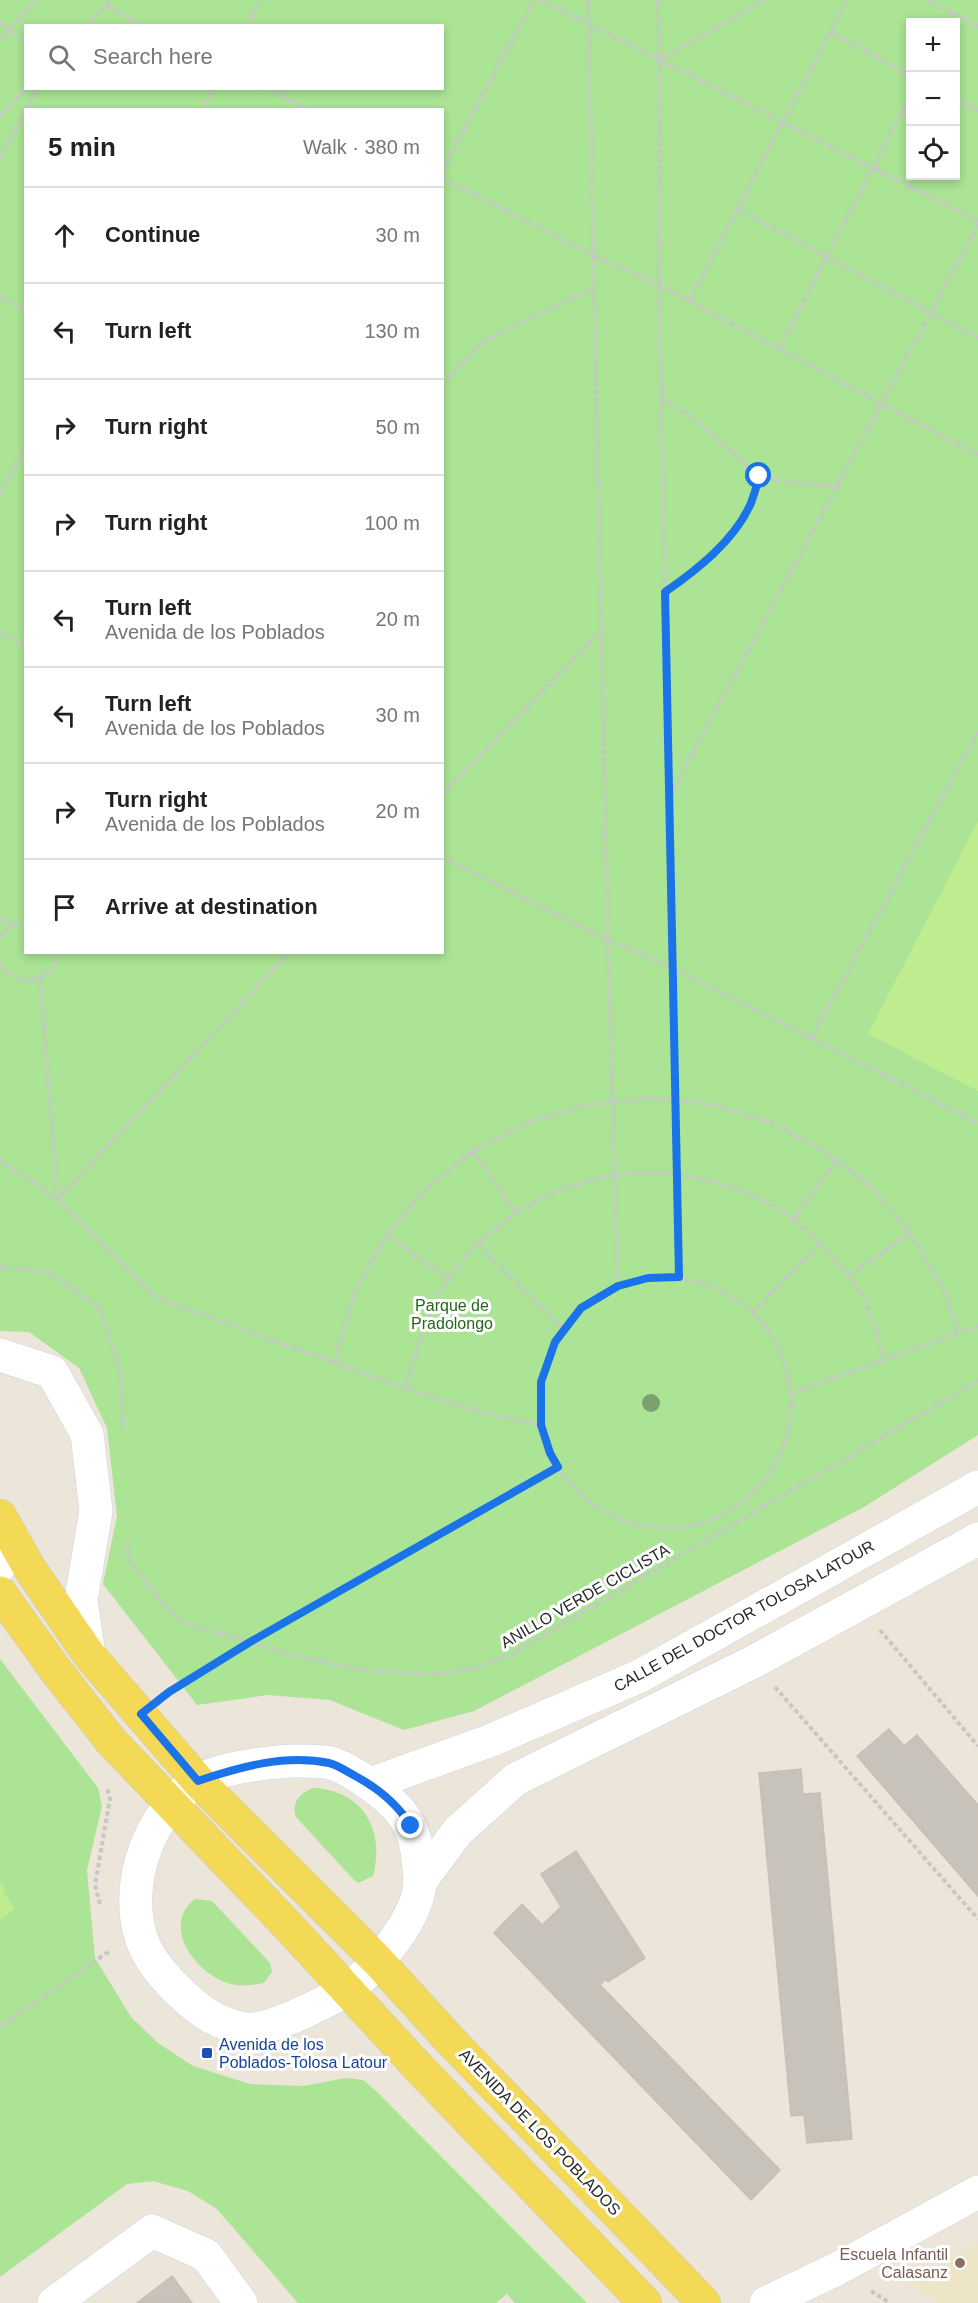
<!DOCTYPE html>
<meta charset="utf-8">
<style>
:root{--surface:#fff;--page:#f6f6f6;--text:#222;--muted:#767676;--line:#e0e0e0}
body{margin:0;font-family:Arial,sans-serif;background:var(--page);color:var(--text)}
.controls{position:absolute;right:18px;top:18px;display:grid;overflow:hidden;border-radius:0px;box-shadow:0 3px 9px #0003}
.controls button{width:54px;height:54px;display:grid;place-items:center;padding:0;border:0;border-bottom:2px solid var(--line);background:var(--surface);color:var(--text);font:30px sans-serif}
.stop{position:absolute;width:18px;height:18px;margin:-14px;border:4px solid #1a73e8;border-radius:50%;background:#fff}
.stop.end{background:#1a73e8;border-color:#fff;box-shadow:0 2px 6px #0008}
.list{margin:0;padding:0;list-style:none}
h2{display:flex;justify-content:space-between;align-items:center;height:78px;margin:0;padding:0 24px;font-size:26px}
h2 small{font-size:20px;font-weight:400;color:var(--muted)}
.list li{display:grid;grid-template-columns:39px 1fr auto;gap:18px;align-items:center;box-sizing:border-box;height:96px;padding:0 24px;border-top:2px solid var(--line)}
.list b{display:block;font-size:22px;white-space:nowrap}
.list p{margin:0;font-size:20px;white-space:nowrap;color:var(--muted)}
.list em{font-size:20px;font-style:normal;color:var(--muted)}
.icon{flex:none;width:33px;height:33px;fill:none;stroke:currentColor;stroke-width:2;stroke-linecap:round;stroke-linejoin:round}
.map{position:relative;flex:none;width:978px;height:2303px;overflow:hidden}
.search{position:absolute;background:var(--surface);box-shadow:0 3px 9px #0003;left:24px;top:24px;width:420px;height:66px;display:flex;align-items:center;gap:15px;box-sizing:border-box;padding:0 21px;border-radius:0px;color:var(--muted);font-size:22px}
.panel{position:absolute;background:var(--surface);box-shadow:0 3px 9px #0003;left:24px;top:108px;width:420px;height:846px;border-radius:0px}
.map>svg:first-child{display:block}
.education{fill:#eee4c8}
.green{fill:#aae494;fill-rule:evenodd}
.pitch{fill:#bfec8f}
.building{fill:#c7c2ba;stroke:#c7c1b4;stroke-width:1.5}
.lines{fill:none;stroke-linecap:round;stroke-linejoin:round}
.street-casing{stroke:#cfd2e2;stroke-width:34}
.secondary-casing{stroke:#cfd2e2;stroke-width:34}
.primary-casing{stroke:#c7c7c7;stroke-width:34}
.path{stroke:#c7c7c7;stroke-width:4;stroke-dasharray:4.5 3;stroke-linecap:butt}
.street{stroke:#fff;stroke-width:33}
.secondary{stroke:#fff;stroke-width:33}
.primary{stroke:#f4d956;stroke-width:33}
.tree{fill:#7da06f}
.route{stroke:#1a73e8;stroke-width:8}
.transit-dot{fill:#1a4fb4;stroke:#fff;stroke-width:2}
.education-dot{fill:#8d6e63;stroke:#fff;stroke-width:2}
.labels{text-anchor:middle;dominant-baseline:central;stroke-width:6;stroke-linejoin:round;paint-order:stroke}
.park-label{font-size:16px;fill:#236717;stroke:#fff}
.street-label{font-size:16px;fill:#292929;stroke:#fff}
.transit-label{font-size:16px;fill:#164399;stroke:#fff;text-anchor:start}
.education-label{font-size:16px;fill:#785e54;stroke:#fff;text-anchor:end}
</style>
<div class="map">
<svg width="978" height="2303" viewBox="0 0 978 2303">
<rect width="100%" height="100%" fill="#ece5da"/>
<polygon class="education" points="978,2243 978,2303 939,2303 908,2283"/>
<g class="green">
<path d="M0,0H978V1435L864,1507L474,1711L404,1730L330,1700L268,1695L197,1705L103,1584L117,1516L107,1428L79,1368L29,1332L0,1331ZM910,22H956V176H910ZM26,26H442V88H26ZM26,110H442V952H26Z"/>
<polygon points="0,1659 98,1788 102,1806 87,1870 95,1958 131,2017 158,2043 193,2066 250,2084 303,2086 346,2078 363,2080 376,2091 587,2303 515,2303 507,2294 496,2303 298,2303 217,2209 188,2191 153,2181 127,2184 0,2277"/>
<path d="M313,1788C363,1790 385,1830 373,1876L358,1883L354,1880L296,1817C291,1802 300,1793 313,1788Z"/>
<path d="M195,1899L212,1901L270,1963L272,1972L264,1983C252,1985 239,1987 227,1983C194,1972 161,1925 195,1899Z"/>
</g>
<g class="pitch">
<polygon points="978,821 978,1091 868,1034"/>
<polygon points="0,1882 6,1889 3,1892 15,1909 0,1920"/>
</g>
<g class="building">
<polygon points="889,1729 904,1746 917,1735 978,1805 978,1896 857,1756"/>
<polygon points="801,1769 803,1794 820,1793 852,2139 807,2143 804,2115 791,2116 759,1773"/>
<polygon points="576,1851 645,1958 608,1982 606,1979 600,1985 780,2170 751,2200 494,1933 522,1904 542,1925 561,1907 541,1874"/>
<polygon points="172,2276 192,2303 137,2303"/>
</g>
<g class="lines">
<defs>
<g id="street">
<polyline points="0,1355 52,1372 87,1434 96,1511 81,1600 89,1655"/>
<polyline points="0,1566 14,1540"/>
<polyline points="54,2303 152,2231 206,2255 241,2303"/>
<polyline points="766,2303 837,2269 978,2192"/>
</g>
<g id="secondary">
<path d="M290,1761C303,1761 319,1760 331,1763C350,1769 370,1784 385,1796C406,1814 415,1831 418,1858C418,1865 420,1873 420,1880C420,1917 375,1970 346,1990C334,1998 319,2005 306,2011C292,2018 261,2031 245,2029C222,2026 199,2011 183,1995C167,1981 147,1958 141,1937C124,1884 149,1811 198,1781C220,1768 264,1763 290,1761Z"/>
<polyline points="370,1784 492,1740 640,1676 978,1487"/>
<polyline points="420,1882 458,1831 516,1779 753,1662 978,1539"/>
</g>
<g id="primary">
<polyline points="0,1516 30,1569 89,1655 198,1781 377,1960 449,2039 704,2303"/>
<polyline points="0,1593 57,1672 111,1741 288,1926 419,2068 645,2303"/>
</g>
</defs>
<use href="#street" class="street-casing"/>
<use href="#secondary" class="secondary-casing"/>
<use href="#primary" class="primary-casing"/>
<g class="path">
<polyline points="540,0 660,60"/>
<polyline points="588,0 608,940 618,1286"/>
<polyline points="658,0 660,60 659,285 679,1277"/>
<polyline points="764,0 660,60 978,221"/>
<polyline points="927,0 978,26"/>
<polyline points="106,6 144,26"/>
<polyline points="0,22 26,43"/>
<polyline points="948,22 953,13"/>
<polyline points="86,26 112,0"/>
<polyline points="246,26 260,0"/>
<polyline points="830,32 910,75"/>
<polyline points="0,39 37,0"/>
<polyline points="267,88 308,110"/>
<polyline points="956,99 978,111"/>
<polyline points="26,110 37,88"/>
<polyline points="202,110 213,88"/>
<polyline points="0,116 26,88"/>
<polyline points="0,158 26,110"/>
<polyline points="442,170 534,0"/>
<polyline points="442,178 593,255 659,285 978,455"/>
<polyline points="738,209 978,338"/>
<polyline points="0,296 26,310"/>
<polyline points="689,301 847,0"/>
<polyline points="779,349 910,96"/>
<polyline points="442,385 481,344 503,331 594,288"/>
<polyline points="662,397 698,422 759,476 789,483 838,486"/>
<polyline points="0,494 26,445"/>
<path d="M666,592C698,568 734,541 751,504C754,495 757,485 759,476"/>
<polyline points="0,632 26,645"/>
<polyline points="442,794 601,631"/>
<polyline points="670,795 978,225"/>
<polyline points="442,857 608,940 673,968 978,1123"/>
<polyline points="0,919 11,925"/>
<polyline points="0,938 11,925 26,920"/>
<path d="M0,963C16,990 53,984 58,952"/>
<polyline points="40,979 58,1199 290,952"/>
<polyline points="811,1039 978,731"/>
<polyline points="473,1151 516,1213"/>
<polyline points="0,1160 58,1199 157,1298 407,1389 487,1414 541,1425"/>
<polyline points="793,1220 837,1160"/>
<polyline points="387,1235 450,1280"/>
<polyline points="478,1245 564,1330"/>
<polyline points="0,1267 50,1273 100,1308 121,1372 123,1429"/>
<polyline points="848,1276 910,1233"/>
<circle cx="666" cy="1403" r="125"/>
<polyline points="753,1312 821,1243"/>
<polyline points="334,1363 355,1291 385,1237 425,1190 473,1151 528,1122 587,1105 648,1098 710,1104 770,1122 824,1151 837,1160 873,1189 910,1233 944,1290 959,1333"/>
<path d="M407,1389C415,1355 423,1321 441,1291C504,1187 635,1145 745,1193C756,1198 768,1202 778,1208C811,1231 838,1259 860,1292C870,1307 878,1341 885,1360"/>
<polyline points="792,1393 978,1326"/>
<polyline points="127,1545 128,1558 167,1609 185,1623 212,1632 233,1636 288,1654 367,1671 435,1674 475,1668 512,1654 978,1381"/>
<polyline points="880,1630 978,1746"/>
<polyline points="775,1687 978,1919"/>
<polyline points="167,1694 250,1642 558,1467"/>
<polyline points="100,1904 95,1885 110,1799 107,1788"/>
<polyline points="0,2027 108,1952 108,1950"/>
<polyline points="871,2291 890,2303"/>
</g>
<use href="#street" class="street"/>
<use href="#secondary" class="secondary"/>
<use href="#primary" class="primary"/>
</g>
<circle class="tree" cx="651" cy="1403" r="9"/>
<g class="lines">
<path class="route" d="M411,1826C398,1805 379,1789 357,1777C349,1773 338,1765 329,1763C285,1754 239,1767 198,1781L141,1714L169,1692L250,1642L558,1467L550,1453L541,1425V1382L555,1342L581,1308L618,1286L648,1278L679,1277L665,592C697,570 735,540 751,503C754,495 757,485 759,476"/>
</g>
<rect class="transit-dot" x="201" y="2047" width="12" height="12" rx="3"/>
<circle class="education-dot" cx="960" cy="2263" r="6"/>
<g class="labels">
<g class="park-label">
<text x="452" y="1305">Parque de<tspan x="452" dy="18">Pradolongo</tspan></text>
</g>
<g class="street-label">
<text transform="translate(585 1596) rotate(-30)">ANILLO VERDE CICLISTA</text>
<text transform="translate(744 1616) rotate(-29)">CALLE DEL DOCTOR TOLOSA LATOUR</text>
<text transform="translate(540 2132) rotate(46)">AVENIDA DE LOS POBLADOS</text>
</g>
<g class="transit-label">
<text x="219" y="2044">Avenida de los<tspan x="219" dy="18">Poblados-Tolosa Latour</tspan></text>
</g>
<g class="education-label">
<text x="948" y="2254">Escuela Infantil<tspan x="948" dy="18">Calasanz</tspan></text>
</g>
</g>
</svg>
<div class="controls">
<button>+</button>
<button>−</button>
<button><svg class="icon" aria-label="locate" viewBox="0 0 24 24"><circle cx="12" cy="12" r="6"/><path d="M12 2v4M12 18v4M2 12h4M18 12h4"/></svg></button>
</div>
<div class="stop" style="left:759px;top:476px"></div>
<div class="stop end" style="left:411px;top:1826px"></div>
<div class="search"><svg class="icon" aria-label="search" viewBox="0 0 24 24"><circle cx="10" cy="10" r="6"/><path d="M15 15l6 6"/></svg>Search here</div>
<section class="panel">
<h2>5 min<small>Walk · 380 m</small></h2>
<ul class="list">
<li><svg class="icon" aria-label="ahead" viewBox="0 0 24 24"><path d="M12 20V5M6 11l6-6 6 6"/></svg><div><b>Continue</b></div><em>30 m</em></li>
<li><svg class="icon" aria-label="left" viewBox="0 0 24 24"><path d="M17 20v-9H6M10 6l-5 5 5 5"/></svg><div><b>Turn left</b></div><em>130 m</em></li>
<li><svg class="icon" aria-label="right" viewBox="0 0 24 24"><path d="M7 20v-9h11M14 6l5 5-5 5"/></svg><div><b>Turn right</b></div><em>50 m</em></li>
<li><svg class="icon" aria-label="right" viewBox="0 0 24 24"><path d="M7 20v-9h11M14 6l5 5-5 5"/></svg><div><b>Turn right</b></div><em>100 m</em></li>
<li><svg class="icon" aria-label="left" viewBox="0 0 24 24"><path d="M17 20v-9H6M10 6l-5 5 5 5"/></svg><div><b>Turn left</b><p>Avenida de los Poblados</p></div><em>20 m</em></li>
<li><svg class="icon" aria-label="left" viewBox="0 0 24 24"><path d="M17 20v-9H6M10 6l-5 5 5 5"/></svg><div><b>Turn left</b><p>Avenida de los Poblados</p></div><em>30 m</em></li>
<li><svg class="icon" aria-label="right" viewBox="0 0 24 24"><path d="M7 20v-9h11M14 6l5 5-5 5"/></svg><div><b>Turn right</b><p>Avenida de los Poblados</p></div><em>20 m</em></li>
<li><svg class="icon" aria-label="arrive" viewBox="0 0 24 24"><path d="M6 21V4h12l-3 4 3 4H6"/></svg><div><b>Arrive at destination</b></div></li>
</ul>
</section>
</div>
